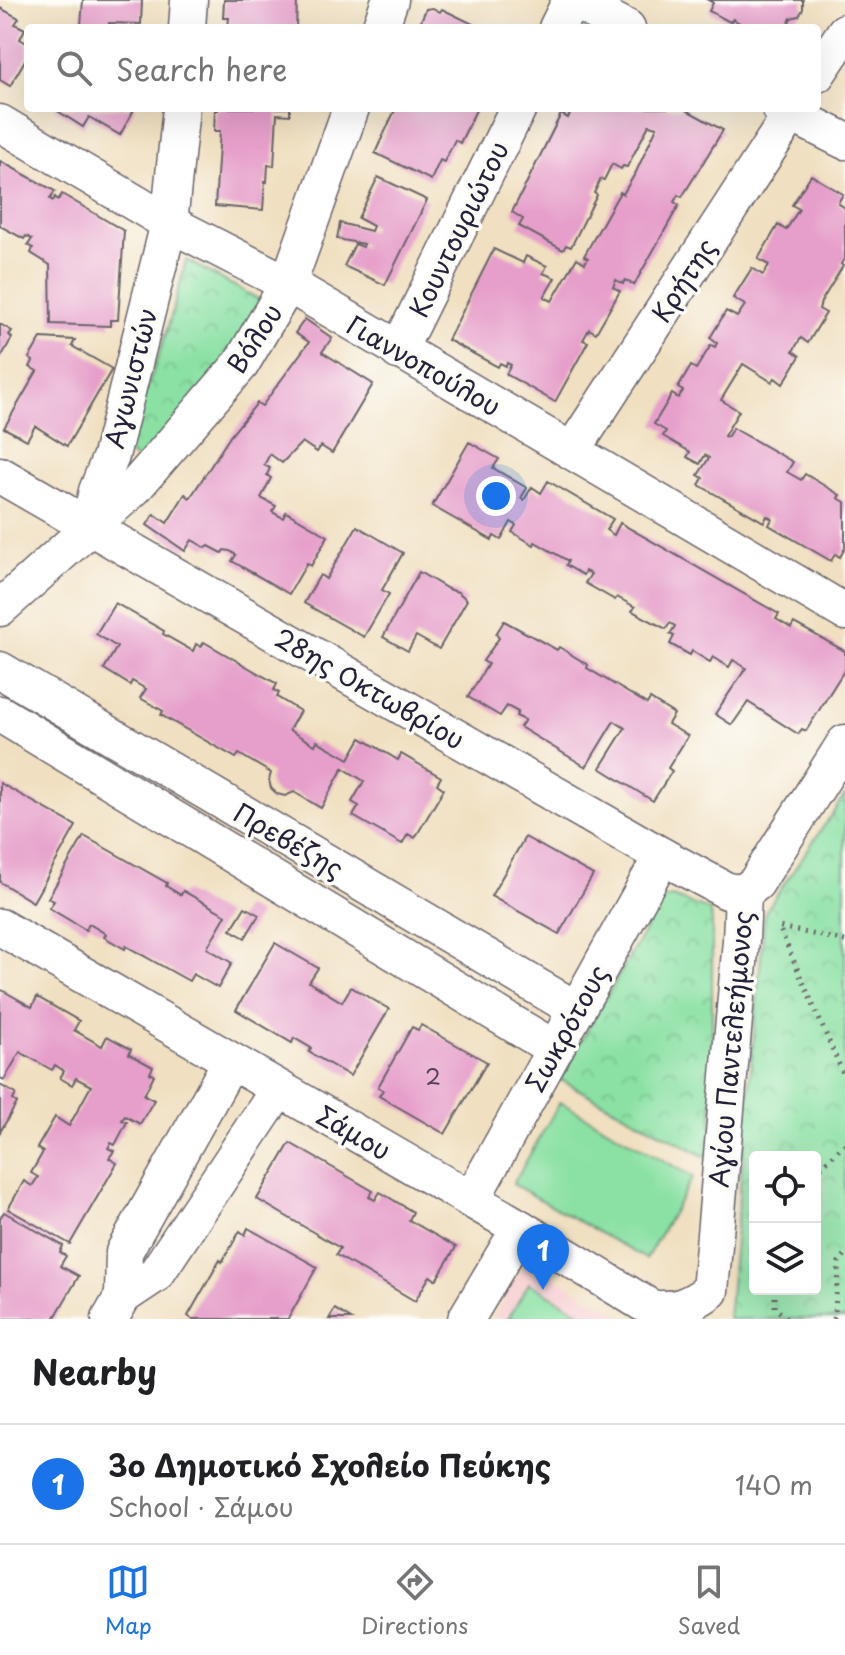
<!DOCTYPE html>
<meta charset="utf-8">
<style>
:root{--surface:#fff;--page:#f6f6f6;--text:#202124;--muted:#757577;--line:#e0e0e0;--accent:#1a73e8}
body{margin:0;font-family:"Playpen Sans",sans-serif;background:var(--page);color:var(--text)}
.controls{position:absolute;right:24px;bottom:24px;display:grid;overflow:hidden;border-radius:8px;box-shadow:0 8px 32px #0002}
.controls button{width:72px;height:72px;display:grid;place-items:center;padding:0;border:0;border-bottom:2px solid var(--line);background:var(--surface);color:var(--text);font:40px sans-serif}
.you{position:absolute;left:496px;top:496px;width:28px;height:28px;margin:-20px;border:6px solid #fff;border-radius:50%;background:#1a73e8;box-shadow:0 0 0 12px #1a73e833}
.badge{display:grid;place-items:center;width:52px;height:52px;border-radius:50%;background:var(--accent);color:#fff;font-size:26px;font-weight:700}
.pin{position:absolute;translate:-50% -66px;filter:drop-shadow(0 2px 4px #0008)}
.pin::after{content:'';position:absolute;top:42px;width:28px;height:24px;background:inherit;clip-path:polygon(0 0,100% 0,50% 100%)}
.list{margin:0;padding:0;list-style:none}
h2{display:flex;justify-content:space-between;align-items:center;height:104px;margin:0;padding:0 32px;font-size:34px}
h2 small{font-size:26px;font-weight:400;color:var(--muted)}
.list li{display:grid;grid-template-columns:52px 1fr auto;gap:24px;align-items:center;box-sizing:border-box;height:120px;padding:0 32px;border-top:2px solid var(--line)}
.list b{display:block;font-size:30px;white-space:nowrap}
.list p{margin:0;font-size:26px;white-space:nowrap;color:var(--muted)}
.list em{font-size:26px;font-style:normal;color:var(--muted)}
.icon{flex:none;width:44px;height:44px;fill:none;stroke:currentColor;stroke-width:2;stroke-linecap:round;stroke-linejoin:round}
.map{position:relative;flex:none;width:845px;height:1319px;overflow:hidden}
.search{position:absolute;background:var(--surface);box-shadow:0 8px 32px #0002;left:24px;right:24px;top:24px;height:88px;display:flex;align-items:center;gap:20px;box-sizing:border-box;padding:0 28px;border-radius:8px;color:var(--muted);font-size:30px}
.sheet{height:224px;background:var(--surface)}
nav{display:flex;justify-content:space-around;align-items:center;box-sizing:border-box;height:112px;border-top:2px solid var(--line);background:var(--surface);font-size:22px;color:var(--muted)}
nav a{display:grid;justify-items:center;gap:4px}
nav .on{color:var(--accent)}
.map>svg:first-child{display:block}
.built{fill:#f7cfd2}
.grass{fill:#8be1a4;stroke:#568270;stroke-width:2}
.park{fill:url(#park-crowns);stroke:#568270;stroke-width:2;fill-rule:evenodd}
.building{fill:#e69fca}
.lines{fill:none;stroke-linecap:round;stroke-linejoin:round}
.street-casing{stroke:#6a646a;stroke-width:39}
.path{stroke:#6a646a;stroke-width:5;stroke-dasharray:2 6;stroke-linecap:butt}
.street{stroke:#fff;stroke-width:36}
.labels{text-anchor:middle;dominant-baseline:central;stroke-width:7;stroke-linejoin:round;paint-order:stroke}
.number-label{font-size:22px;fill:#53415f}
.street-label{font-size:26px;fill:#22223b;stroke:#fdfcf7}
</style>
<div class="map">
<svg width="845" height="1319" viewBox="0 0 845 1319">
<defs>
<pattern id="park-crowns" width="20" height="18" patternUnits="userSpaceOnUse" patternTransform="scale(2)"><rect width="20" height="18" fill="#8be1a4"/><path d="M2 6a3 3 0 1 1 6 0M12 15a3 3 0 1 1 6 0" fill="none" stroke="#78c18e"/></pattern>
</defs>
<rect width="100%" height="100%" fill="#fdfcf7"/>
<filter id="ink" filterUnits="userSpaceOnUse"><feTurbulence type="fractalNoise" baseFrequency=".0125" numOctaves="2"/><feDisplacementMap in="SourceGraphic" scale="16" xChannelSelector="R" yChannelSelector="G"/><feConvolveMatrix kernelMatrix="1 2 1 2 8 2 1 2 1" color-interpolation-filters="sRGB"/></filter>
<filter id="wash" filterUnits="userSpaceOnUse"><feTurbulence type="fractalNoise" baseFrequency=".006" numOctaves="4" result="noise"/><feDisplacementMap in="SourceGraphic" scale="32" xChannelSelector="R" yChannelSelector="G"/><feGaussianBlur stdDeviation="1.8" result="paint"/><feColorMatrix in="noise" values="0 0 0 0 0 0 0 0 0 0 0 0 0 0 0 0 0 1.4 0 .05"/><feComposite in="paint" operator="in"/></filter>
<g filter="url(#wash)">
<rect width="100%" height="100%" fill="#f0dfc0"/>
<polygon class="built" points="526,1261 627,1319 493,1319"/>
<g class="grass">
<polygon points="560,1102 693,1177 646,1259 513,1184"/>
<polygon points="529,1283 591,1319 508,1319"/>
</g>
<g class="park">
<path d="M186,260L262,301L243,341L144,465L124,449C148,387 171,326 186,260Z"/>
<path d="M845,795V1319H728L765,912ZM815,1157V1289H755V1157Z"/>
<polygon points="672,897 709,910 712,921 712,1143 706,1157 559,1079 663,899"/>
</g>
<g id="blocks">
<g class="building">
<polygon points="83,0 142,0 141,24 109,23 109,27 81,25"/>
<polygon points="224,0 297,0 296,28 228,28 229,18 223,18"/>
<polygon points="708,0 803,0 803,9 799,16 791,18 786,28 748,28 733,19 730,22 709,11 713,3"/>
<polygon points="0,8 19,18 15,24 25,29 20,39 28,44 28,55 10,86 0,80"/>
<polygon points="433,8 440,12 442,9 481,28 418,28 426,9"/>
<polygon points="53,108 135,108 120,135 89,117 83,127"/>
<polygon points="218,108 290,108 290,115 277,114 274,166 268,165 267,182 265,181 263,210 215,206 220,131 214,131 215,110 218,110"/>
<polygon points="396,108 477,108 460,143 455,140 444,162 440,160 431,180 375,153"/>
<polygon points="573,108 683,108 723,130 682,197 678,195 674,202 679,205 634,285 625,280 623,284 616,280 613,287 620,291 596,333 589,329 583,340 588,342 555,402 506,374 511,365 507,363 506,366 500,363 498,367 448,340 494,249 523,263 526,256 547,266 543,273 555,278 544,297 552,301 577,258 585,263 588,258 584,256 620,192 623,194 636,172 657,127 649,125 627,167 623,166 621,169 612,164 604,180 601,179 594,193 597,195 571,247 566,245 563,250 519,226 523,219 512,212 561,114 568,118"/>
<polygon points="0,161 55,191 50,199 53,201 55,197 58,200 62,194 124,231 118,320 110,320 110,326 51,324 50,265 31,253 33,248 28,245 32,239 26,236 24,239 0,226"/>
<polygon points="811,175 843,194 838,203 845,208 845,257 841,264 843,266 821,302 819,309 826,313 808,343 801,338 793,351 800,356 783,384 775,378 772,382 743,364 721,400 739,411 724,436 727,437 733,428 793,462 787,472 801,480 805,474 840,495 838,498 845,502 845,548 840,557 835,554 831,561 769,525 772,519 767,516 764,522 699,485 703,478 698,475 709,458 705,455 700,464 687,457 690,452 663,436 666,431 654,424 672,394 678,398 683,391 678,388 691,366 696,369 711,345 715,347 717,343 710,338 726,311 737,317 745,305 733,298 752,268 763,275 769,265 758,259 778,225 786,230 799,209 792,205"/>
<polygon points="378,177 427,200 385,285 344,266 355,244 363,247 364,244 337,239 340,223 371,231 373,226 358,218"/>
<polygon points="305,319 332,338 322,352 373,384 332,453 321,446 317,452 302,442 282,463 270,454 264,465 270,468 267,475 271,478 261,498 276,506 272,512 283,518 286,512 328,536 311,566 307,563 289,594 232,561 236,555 230,551 224,550 222,553 209,546 206,548 192,540 185,551 147,525 154,514 167,523 185,494 190,498 231,435 257,403 262,406 309,342 295,333"/>
<polygon points="0,324 12,331 9,335 12,338 0,359"/>
<polygon points="41,338 75,340 72,346 112,369 67,446 35,426 27,440 4,428 37,371 30,367 33,361 29,358"/>
<polygon points="469,442 499,459 493,468 527,488 521,498 524,500 532,487 541,493 548,481 613,519 606,530 614,535 620,523 779,614 776,619 791,628 794,623 845,651 845,669 806,731 802,729 798,734 748,702 732,725 715,714 746,668 733,660 729,667 713,657 710,662 692,651 690,655 670,644 674,636 670,634 675,626 670,623 666,629 632,611 635,607 617,597 615,600 585,583 591,574 585,571 583,575 566,565 568,561 535,542 534,545 512,532 516,525 511,522 501,540 494,536 492,540 432,506"/>
<polygon points="357,526 403,553 382,590 389,594 364,637 304,603 320,575 326,579"/>
<polygon points="419,572 448,589 458,592 467,600 439,649 416,636 408,651 383,637"/>
<polygon points="115,603 164,631 163,634 193,651 196,644 201,647 204,642 277,684 274,690 279,693 277,697 300,711 289,730 315,745 317,741 349,759 361,738 398,760 401,754 441,777 437,784 444,789 415,838 408,834 402,844 353,816 359,806 352,802 364,781 343,768 321,808 294,792 285,796 277,794 271,788 269,780 271,773 239,754 236,758 161,715 163,711 140,698 146,689 132,681 130,685 104,669 117,647 96,634"/>
<polygon points="504,621 557,650 559,647 588,665 587,668 647,704 650,699 674,714 668,724 688,736 668,768 672,771 653,801 600,768 625,728 614,721 586,767 520,727 525,720 516,716 518,712 507,706 500,716 468,697 488,664 483,661 499,638 496,634"/>
<polygon points="0,783 76,826 33,902 0,882"/>
<polygon points="84,836 167,883 166,886 181,895 183,891 226,915 207,948 232,963 218,988 193,974 189,981 126,946 125,949 104,937 106,934 89,924 86,930 49,908 54,901 48,898"/>
<polygon points="525,837 593,875 559,934 491,896"/>
<polygon points="245,907 259,915 245,938 231,930"/>
<polygon points="275,943 318,968 309,982 342,1002 351,987 389,1009 350,1076 309,1052 311,1048 294,1038 292,1043 236,1010"/>
<polygon points="0,989 32,1007 37,997 79,1021 74,1030 102,1046 107,1036 131,1049 129,1054 153,1067 150,1073 154,1075 144,1095 154,1100 140,1124 125,1116 122,1120 127,1122 115,1145 111,1143 108,1148 114,1151 109,1158 117,1163 70,1244 8,1209 24,1181 32,1186 38,1177 31,1173 43,1152 37,1148 55,1117 69,1126 91,1086 76,1078 72,1085 60,1078 64,1071 55,1065 52,1070 20,1052 4,1080 0,1078"/>
<polygon points="421,1025 487,1062 445,1134 379,1096 383,1090 378,1087 412,1027 418,1030"/>
<polygon points="0,1085 16,1094 13,1100 17,1103 0,1132"/>
<polygon points="290,1143 373,1191 369,1197 375,1200 380,1192 413,1212 409,1220 456,1247 436,1280 430,1276 415,1301 336,1255 340,1248 257,1199"/>
<polygon points="4,1212 63,1246 60,1252 66,1256 60,1266 79,1276 54,1319 0,1319 0,1218"/>
<polygon points="248,1228 317,1267 288,1319 192,1319 188,1316 220,1260 222,1262 240,1231 245,1235"/>
<polygon points="335,1309 351,1319 329,1319"/>
</g>
</g>
</g>
<g filter="url(#ink)">
<use href="#blocks" fill-opacity="0" stroke="#6a646a" stroke-width="2"/>
<g class="lines">
<defs>
<g id="street">
<polyline points="573,0 627,28"/>
<polyline points="187,28 189,0"/>
<polyline points="380,28 390,0"/>
<polyline points="557,28 571,0"/>
<polyline points="817,74 845,32"/>
<polyline points="780,108 845,141"/>
<polyline points="0,123 169,223 288,284 845,612"/>
<polyline points="398,351 518,108"/>
<polyline points="572,451 795,108"/>
<polyline points="0,475 662,856 727,891 743,893"/>
<polyline points="89,527 97,491 111,456 169,223 181,108"/>
<polyline points="0,608 134,488 241,364 288,284 351,108"/>
<polyline points="0,670 577,1010"/>
<polyline points="0,714 555,1049"/>
<path d="M0,927L520,1228L651,1308C677,1312 690,1305 710,1291L741,940L743,893L756,883L845,743"/>
<polyline points="471,1200 662,856"/>
<polyline points="123,1296 124,1252 231,1061"/>
<polyline points="110,1319 123,1296 156,1274 279,1089"/>
<polyline points="466,1319 520,1228"/>
</g>
</defs>
<use href="#street" class="street-casing"/>
<g class="path">
<polyline points="845,941 779,927 845,1078"/>
<polyline points="815,1173 845,1144"/>
<polyline points="775,1289 775,1308 788,1319"/>
<polyline points="834,1319 839,1262 845,1255"/>
</g>
<use href="#street" class="street"/>
</g>
</g>
<g class="labels">
<g class="number-label">
<text x="433" y="1075">2</text>
</g>
<g class="street-label">
<text transform="translate(458 229) rotate(-64)">Κουντουριώτου</text>
<text transform="translate(683 280) rotate(-57)">Κρήτης</text>
<text transform="translate(254 338) rotate(-57)">Βόλου</text>
<text transform="translate(424 365) rotate(30)">Γιαννοπούλου</text>
<text transform="translate(130 378) rotate(-76)">Αγωνιστών</text>
<text transform="translate(370 688) rotate(30)">28ης Οκτωβρίου</text>
<text transform="translate(289 840) rotate(30)">Πρεβέζης</text>
<text transform="translate(566 1028) rotate(-61)">Σωκρότους</text>
<text transform="translate(730 1049) rotate(-85)">Αγίου Παντελεήμονος</text>
<text transform="translate(354 1132) rotate(30)">Σάμου</text>
</g>
</g>
</svg>
<div class="controls">
<button><svg class="icon" aria-label="locate" viewBox="0 0 24 24"><circle cx="12" cy="12" r="6"/><path d="M12 2v4M12 18v4M2 12h4M18 12h4"/></svg></button>
<button><svg class="icon" aria-label="layers" viewBox="0 0 24 24"><path d="M12 4l9 5-9 5-9-5zM3 14l9 5 9-5"/></svg></button>
</div>
<div class="you"></div>
<div class="pin badge" style="left:543px;top:1290px">1</div>
<div class="search"><svg class="icon" aria-label="search" viewBox="0 0 24 24"><circle cx="10" cy="10" r="6"/><path d="M15 15l6 6"/></svg>Search here</div>
</div>
<section class="sheet">
<h2>Nearby<small></small></h2>
<ul class="list">
<li><span class="badge">1</span><div><b>3ο Δημοτικό Σχολείο Πεύκης</b><p>School · Σάμου</p></div><em>140 m</em></li>
</ul>
</section>
<nav>
<a class="on"><svg class="icon" aria-label="map" viewBox="0 0 24 24"><path d="M3 6l6-2 6 2 6-2v14l-6 2-6-2-6 2zM9 4v14M15 6v14"/></svg>Map</a>
<a><svg class="icon" aria-label="directions" viewBox="0 0 24 24"><path d="M12 3l9 9-9 9-9-9zM9 14v-3h6M13 9l2 2-2 2"/></svg>Directions</a>
<a><svg class="icon" aria-label="saved" viewBox="0 0 24 24"><path d="M7 4h10v16l-5-4-5 4z"/></svg>Saved</a>
</nav>
